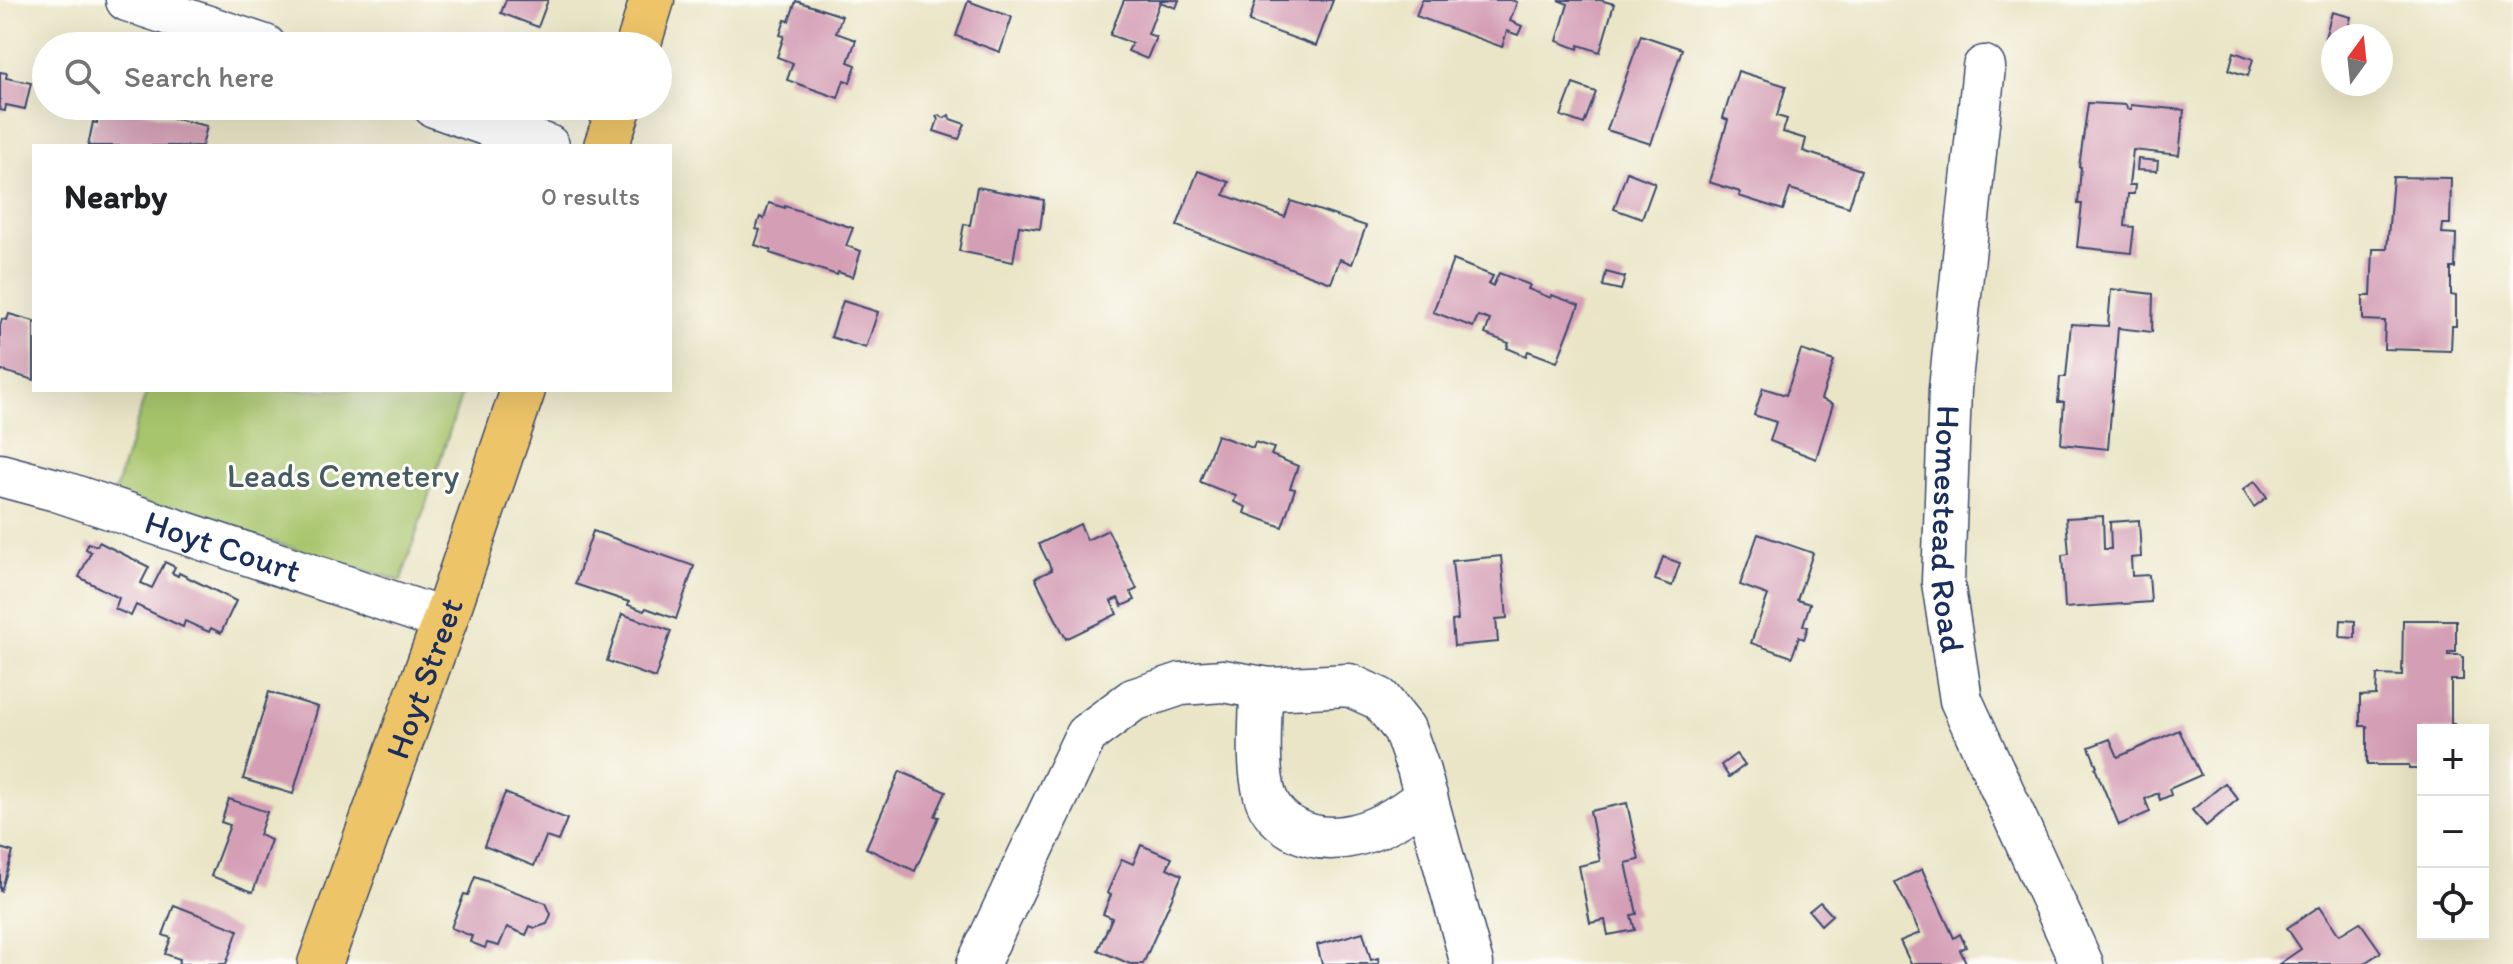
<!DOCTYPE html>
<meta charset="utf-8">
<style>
:root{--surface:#fff;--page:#f2f2f2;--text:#202124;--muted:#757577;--line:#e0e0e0}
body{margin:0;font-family:Itim,sans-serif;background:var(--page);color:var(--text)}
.controls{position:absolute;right:24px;bottom:24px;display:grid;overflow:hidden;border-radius:0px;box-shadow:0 8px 32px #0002}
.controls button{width:72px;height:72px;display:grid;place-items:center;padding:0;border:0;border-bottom:2px solid var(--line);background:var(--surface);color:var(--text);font:40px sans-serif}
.compass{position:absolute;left:2321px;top:24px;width:72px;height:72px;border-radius:50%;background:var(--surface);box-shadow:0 8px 32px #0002;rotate:15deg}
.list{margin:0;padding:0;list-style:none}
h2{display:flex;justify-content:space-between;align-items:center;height:104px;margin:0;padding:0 32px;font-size:34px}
h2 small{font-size:26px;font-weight:400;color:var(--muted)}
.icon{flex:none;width:44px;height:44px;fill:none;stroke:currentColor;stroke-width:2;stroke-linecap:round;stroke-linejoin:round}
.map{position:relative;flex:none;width:2513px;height:964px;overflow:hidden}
.search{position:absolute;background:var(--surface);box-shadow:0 8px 32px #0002;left:32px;top:32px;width:640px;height:88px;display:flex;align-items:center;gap:20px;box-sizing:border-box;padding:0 28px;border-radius:44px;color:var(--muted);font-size:30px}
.panel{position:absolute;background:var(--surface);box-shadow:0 8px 32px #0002;left:32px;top:144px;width:640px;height:248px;border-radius:0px}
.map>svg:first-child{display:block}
.green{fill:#a7c56c;stroke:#617a65;stroke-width:2}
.building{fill:#d49eb5}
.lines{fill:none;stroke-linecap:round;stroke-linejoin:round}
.minor-casing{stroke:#3a4a6e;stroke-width:45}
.primary-casing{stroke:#3a4a6e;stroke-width:47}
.minor{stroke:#fff;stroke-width:42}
.primary{stroke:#eec469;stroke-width:44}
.labels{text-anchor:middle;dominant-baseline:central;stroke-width:6;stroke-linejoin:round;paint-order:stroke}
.park-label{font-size:34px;fill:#455c62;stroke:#fdfcf7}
.street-label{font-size:34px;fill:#1b2f5e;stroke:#fdfcf7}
</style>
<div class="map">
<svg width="2513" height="964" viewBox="0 0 2513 964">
<rect width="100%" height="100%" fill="#fdfcf7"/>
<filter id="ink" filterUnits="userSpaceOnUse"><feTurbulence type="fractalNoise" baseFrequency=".0125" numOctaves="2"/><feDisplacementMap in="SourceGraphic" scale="16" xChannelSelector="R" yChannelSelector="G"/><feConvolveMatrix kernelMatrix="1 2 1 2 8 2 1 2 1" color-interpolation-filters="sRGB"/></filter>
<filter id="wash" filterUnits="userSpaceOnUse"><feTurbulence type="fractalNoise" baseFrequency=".006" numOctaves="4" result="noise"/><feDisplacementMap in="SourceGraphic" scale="32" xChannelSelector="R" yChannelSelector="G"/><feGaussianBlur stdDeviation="1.8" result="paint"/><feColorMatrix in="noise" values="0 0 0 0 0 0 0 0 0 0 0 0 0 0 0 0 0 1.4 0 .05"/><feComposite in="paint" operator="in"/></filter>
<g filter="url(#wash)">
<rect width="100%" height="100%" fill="#eae5c6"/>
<polygon class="green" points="147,390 463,390 401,581 114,494"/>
<g id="blocks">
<g class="building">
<polygon points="506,0 548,0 538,27 501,13"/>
<polygon points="1124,0 1179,0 1176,8 1160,2 1148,34 1156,37 1147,59 1128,51 1132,43 1110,35"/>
<polygon points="1256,0 1333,0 1316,46 1249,22"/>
<polygon points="1422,0 1511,0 1517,2 1510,21 1522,26 1518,35 1507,31 1502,47 1416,16"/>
<polygon points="1558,0 1600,0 1614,4 1600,52 1579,45 1578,49 1557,41 1568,4"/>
<polygon points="796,1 842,16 836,33 856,40 848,62 856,65 850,82 844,80 838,98 787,80 793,63 777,57 784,36 780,35 785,20 789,21"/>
<polygon points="968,1 1012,17 1000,52 956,36"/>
<polygon points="2332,12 2351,17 2346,36 2333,36 2333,40 2325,38"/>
<polygon points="1641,35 1682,49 1651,144 1607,130"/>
<polygon points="2234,52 2253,59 2248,76 2229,70"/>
<polygon points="1738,71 1786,86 1777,116 1787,119 1783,132 1806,139 1803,151 1861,170 1849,207 1790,189 1783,210 1739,196 1740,192 1709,182 1728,120 1723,118"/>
<polygon points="0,72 7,73 6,78 31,83 25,109 6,105 5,111 0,110"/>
<polygon points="1573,84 1596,92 1584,124 1561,116"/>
<polygon points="2088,103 2126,105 2127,109 2131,109 2131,105 2184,110 2179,155 2133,150 2129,185 2135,185 2134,194 2128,194 2125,226 2134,227 2131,253 2077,247 2082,204 2078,204 2081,167 2079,167"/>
<polygon points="100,106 127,106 127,108 207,126 202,146 88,146 93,122 97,123"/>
<polygon points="939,115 944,118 949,115 950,119 965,124 959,139 934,131 938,120 936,116"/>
<polygon points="2138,159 2158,161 2157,171 2137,170"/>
<polygon points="1198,171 1229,182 1224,195 1285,217 1291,201 1366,226 1352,264 1340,259 1331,283 1177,226"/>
<polygon points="1627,172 1655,183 1642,219 1614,209"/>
<polygon points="2393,177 2451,178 2450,224 2443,224 2442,233 2456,234 2455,268 2451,268 2451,295 2456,296 2456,326 2452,326 2451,351 2384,349 2385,321 2363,320 2363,296 2371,296 2373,249 2387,249"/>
<polygon points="977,187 1044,200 1040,229 1019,226 1013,262 959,251 964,224 970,225"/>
<polygon points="769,203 785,208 785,206 853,228 846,246 861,251 853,277 838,272 837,275 770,253 771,250 755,245 760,230 756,229 760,217 764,219"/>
<polygon points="1453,260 1493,276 1489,284 1493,286 1499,273 1530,285 1528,289 1551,298 1552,295 1579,305 1557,362 1528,351 1526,356 1507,348 1509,343 1485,334 1490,320 1478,316 1473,327 1433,312"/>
<polygon points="1606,272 1625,277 1621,290 1603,286"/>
<polygon points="2111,289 2153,294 2152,332 2118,328 2108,449 2061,444 2064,402 2058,402 2060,377 2066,377 2071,324 2108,326"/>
<polygon points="843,301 878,312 866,348 831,337"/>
<polygon points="9,314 34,321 34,380 0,370 0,326 2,319 7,320"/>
<polygon points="1801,350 1834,361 1821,399 1833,404 1816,459 1770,441 1776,422 1754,415 1763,388 1786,395"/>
<polygon points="1217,435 1253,448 1255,442 1274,448 1271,455 1298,466 1290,488 1295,489 1282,527 1244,513 1246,507 1234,502 1236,496 1200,482"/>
<polygon points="2255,481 2267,497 2254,507 2243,490"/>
<polygon points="2103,516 2104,549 2111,549 2110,522 2139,520 2141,557 2131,558 2132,576 2149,575 2151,602 2065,608 2062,555 2069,554 2066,518"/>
<polygon points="1080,524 1087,540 1108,530 1137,589 1131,592 1135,600 1122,606 1118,598 1111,601 1117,614 1066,639 1035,578 1052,570 1039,544"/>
<polygon points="593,531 694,566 676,619 646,608 644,611 628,605 629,602 575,584"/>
<polygon points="1758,534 1813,553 1797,600 1810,604 1803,625 1808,627 1804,639 1799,637 1792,657 1751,643 1768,595 1740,585"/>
<polygon points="99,542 149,567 141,583 152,588 165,562 175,567 172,573 178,576 179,573 236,601 221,633 211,628 209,632 185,621 183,627 136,605 131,616 115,609 119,598 79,577 91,552 86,549 88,543 97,546"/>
<polygon points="1501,556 1507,618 1496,619 1498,642 1454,646 1452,621 1458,620 1452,561"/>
<polygon points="1663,557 1680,563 1672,586 1655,580"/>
<polygon points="622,614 671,631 655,678 607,661"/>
<polygon points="2341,620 2355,621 2355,638 2340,637"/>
<polygon points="2403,620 2456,620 2456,652 2448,652 2448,655 2460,655 2463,657 2463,680 2451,680 2451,724 2454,724 2454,730 2423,730 2423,769 2409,769 2409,765 2367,765 2367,726 2360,726 2360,696 2376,695 2377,675 2402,676"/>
<polygon points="269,692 318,707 293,794 243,779"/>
<polygon points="2179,730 2201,775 2169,789 2171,795 2160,800 2158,793 2145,799 2150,812 2119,825 2095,768 2097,767 2089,747 2110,739 2118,757"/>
<polygon points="1736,754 1745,765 1729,777 1721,765"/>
<polygon points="900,771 946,792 935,816 939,817 915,871 866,848"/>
<polygon points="2225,783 2238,799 2206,826 2192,810"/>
<polygon points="505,793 567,819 558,841 546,837 534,866 484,846"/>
<polygon points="229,799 267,812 259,835 271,840 253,892 211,876 230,825 221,822"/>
<polygon points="1627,803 1639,860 1626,863 1637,914 1631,915 1635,930 1608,935 1605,920 1590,923 1579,866 1600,861 1590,811"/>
<polygon points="1141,845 1172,858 1167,868 1182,875 1143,964 1130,964 1098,950 1112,918 1103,914 1111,895 1107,893 1122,859 1133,864"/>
<polygon points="0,848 13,852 1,891 0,891"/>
<polygon points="1922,869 1954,938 1960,934 1966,947 1960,950 1967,964 1911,964 1900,941 1920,933 1895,882"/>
<polygon points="475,877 546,903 551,914 547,924 535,928 530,926 526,935 507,927 499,946 487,943 485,948 470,942 472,936 451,928 464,894 468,895"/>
<polygon points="1820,902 1832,915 1821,925 1809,911"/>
<polygon points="174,905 238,930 226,964 178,964 180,959 165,954 171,938 163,935"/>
<polygon points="2320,906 2339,935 2360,922 2381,952 2363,964 2279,964 2301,949 2287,928"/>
<polygon points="1363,932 1371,960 1378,958 1379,964 1322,964 1317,945"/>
</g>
</g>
</g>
<g filter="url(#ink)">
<use href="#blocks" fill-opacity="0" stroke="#3a4a6e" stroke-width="2"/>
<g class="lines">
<defs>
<g id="minor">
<polyline points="127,0 265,46"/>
<path id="s1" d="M1984,67L1950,389L1943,582L1961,700L2082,964"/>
<polyline points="434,106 548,146"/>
<path id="s2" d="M0,475L56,490L445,620"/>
<path d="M1261,688C1261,719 1257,756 1263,787C1270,825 1308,842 1344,837C1373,833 1403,815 1426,796"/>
<polyline points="978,964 1086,735 1133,700 1181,684 1223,681 1269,689 1349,685 1380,699 1404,729 1418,768 1472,964"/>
</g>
<g id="primary">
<polyline points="638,46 652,0"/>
<polyline points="606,146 620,106"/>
<path id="s3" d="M320,964L445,620L523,390"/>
</g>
</defs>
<use href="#minor" class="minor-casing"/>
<use href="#primary" class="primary-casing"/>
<use href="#minor" class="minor"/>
<use href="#primary" class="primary"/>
</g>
</g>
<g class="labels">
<g class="park-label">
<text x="343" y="475">Leads Cemetery</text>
</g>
<g class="street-label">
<text stroke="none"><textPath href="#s1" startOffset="464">Homestead Road</textPath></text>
<text stroke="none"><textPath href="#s2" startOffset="234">Hoyt Court</textPath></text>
<text stroke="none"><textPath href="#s3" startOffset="304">Hoyt Street</textPath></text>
</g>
</g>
</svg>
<div class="controls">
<button>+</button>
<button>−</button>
<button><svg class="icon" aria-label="locate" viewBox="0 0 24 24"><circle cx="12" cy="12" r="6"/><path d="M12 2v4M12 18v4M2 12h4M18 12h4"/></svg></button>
</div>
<svg class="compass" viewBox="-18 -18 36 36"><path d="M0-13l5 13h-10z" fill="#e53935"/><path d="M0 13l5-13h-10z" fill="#757577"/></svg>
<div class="search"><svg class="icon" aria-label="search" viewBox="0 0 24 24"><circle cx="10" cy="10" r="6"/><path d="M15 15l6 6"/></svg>Search here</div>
<section class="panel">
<h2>Nearby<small>0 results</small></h2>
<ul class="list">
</ul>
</section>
</div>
